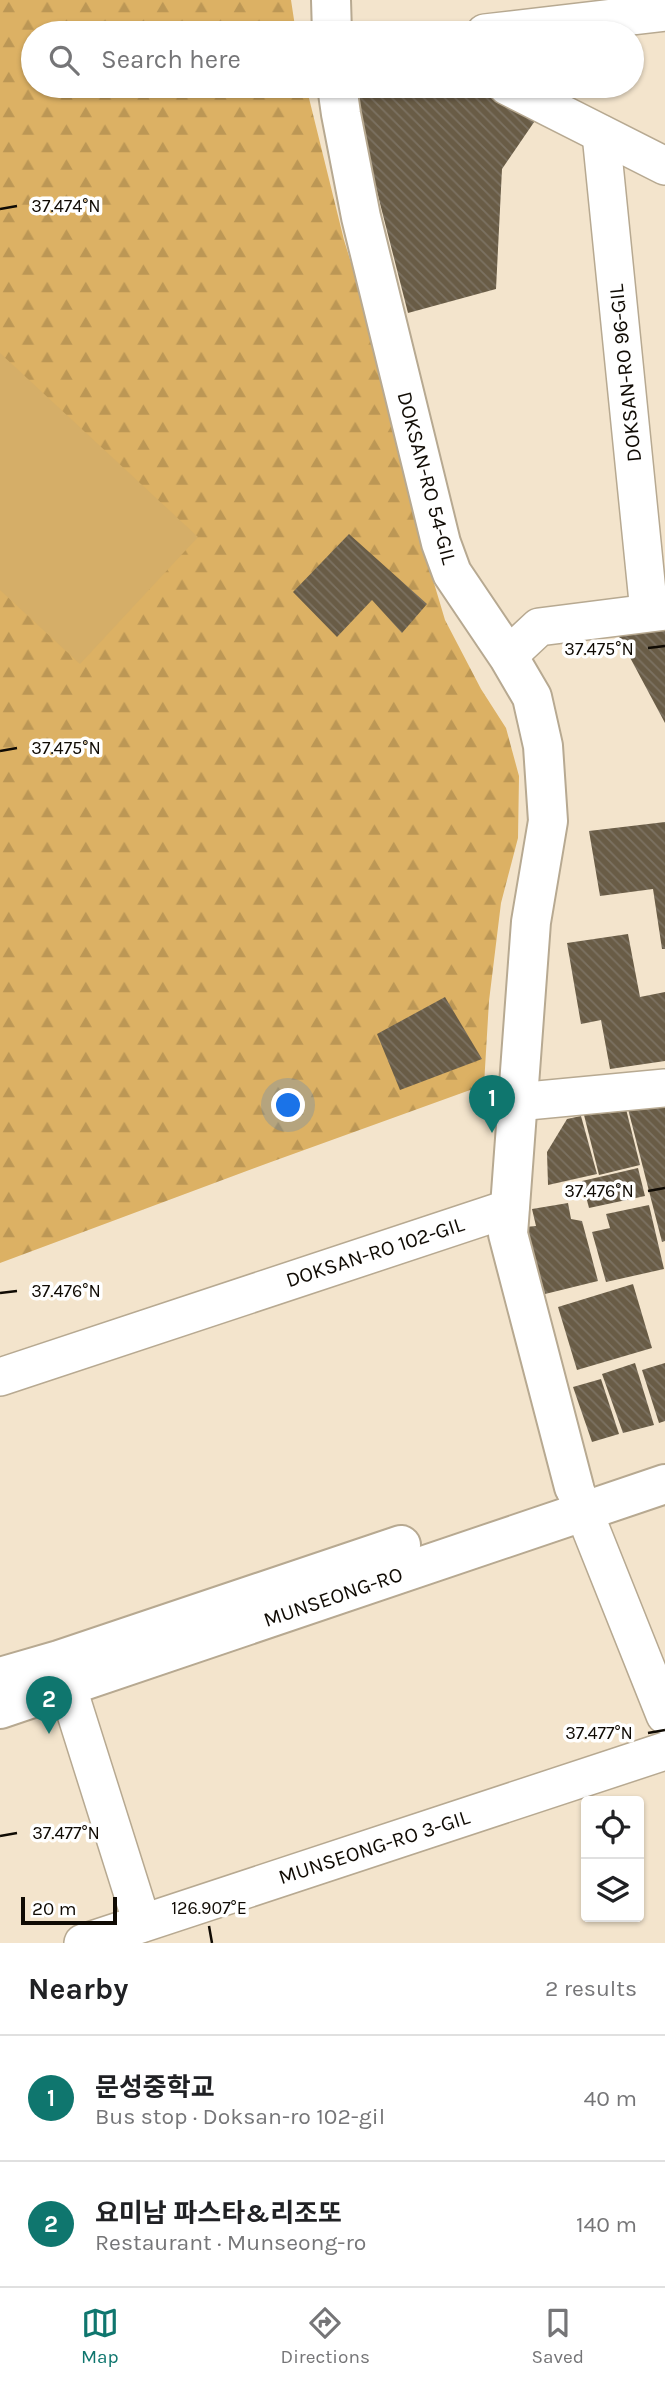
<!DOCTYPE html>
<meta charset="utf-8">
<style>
:root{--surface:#fff;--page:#f6f6f6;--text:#202124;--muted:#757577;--line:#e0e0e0;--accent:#0f766e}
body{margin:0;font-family:Karla,"Noto Sans KR",sans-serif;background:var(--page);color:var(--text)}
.controls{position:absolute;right:21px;bottom:21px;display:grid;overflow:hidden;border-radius:7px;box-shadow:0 2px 5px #0004}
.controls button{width:63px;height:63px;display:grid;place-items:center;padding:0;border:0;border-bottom:2px solid var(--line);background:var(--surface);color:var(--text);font:35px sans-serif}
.scale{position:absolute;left:21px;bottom:18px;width:96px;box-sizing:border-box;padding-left:7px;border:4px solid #100b04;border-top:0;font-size:19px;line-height:24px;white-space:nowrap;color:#100b04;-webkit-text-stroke:5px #fff;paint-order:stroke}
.you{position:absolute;left:289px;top:1106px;width:24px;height:24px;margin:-18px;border:5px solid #fff;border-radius:50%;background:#1a73e8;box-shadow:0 0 0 10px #1a73e833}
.badge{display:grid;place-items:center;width:46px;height:46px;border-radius:50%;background:var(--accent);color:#fff;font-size:23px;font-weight:700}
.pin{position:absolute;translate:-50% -58px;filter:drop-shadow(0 2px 4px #0008)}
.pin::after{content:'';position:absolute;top:37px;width:24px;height:21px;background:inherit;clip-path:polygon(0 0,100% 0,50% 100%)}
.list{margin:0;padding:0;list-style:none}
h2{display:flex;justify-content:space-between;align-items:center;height:91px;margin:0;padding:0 28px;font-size:30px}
h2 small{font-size:23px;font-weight:400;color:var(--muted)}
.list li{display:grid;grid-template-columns:46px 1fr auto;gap:21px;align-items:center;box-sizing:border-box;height:126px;padding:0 28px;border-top:2px solid var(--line)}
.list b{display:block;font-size:26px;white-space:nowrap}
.list p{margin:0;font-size:23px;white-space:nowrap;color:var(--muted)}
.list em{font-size:23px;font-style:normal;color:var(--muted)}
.icon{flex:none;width:38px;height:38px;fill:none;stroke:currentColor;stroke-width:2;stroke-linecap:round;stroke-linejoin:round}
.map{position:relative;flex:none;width:665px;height:1943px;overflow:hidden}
.search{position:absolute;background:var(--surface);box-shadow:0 2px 5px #0004;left:21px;right:21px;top:21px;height:77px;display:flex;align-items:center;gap:18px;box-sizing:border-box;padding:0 24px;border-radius:38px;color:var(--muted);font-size:26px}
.sheet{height:343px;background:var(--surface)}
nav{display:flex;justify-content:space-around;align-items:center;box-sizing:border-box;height:98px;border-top:2px solid var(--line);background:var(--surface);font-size:19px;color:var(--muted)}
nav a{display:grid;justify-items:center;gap:4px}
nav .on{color:var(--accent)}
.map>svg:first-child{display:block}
.forest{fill:url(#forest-firs)}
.pitch{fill:#d5ae68}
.building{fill:url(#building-back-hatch)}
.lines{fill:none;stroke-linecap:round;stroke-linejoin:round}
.street-casing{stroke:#b7a991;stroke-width:40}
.secondary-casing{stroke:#b7a991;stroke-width:42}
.street{stroke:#fff;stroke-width:37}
.secondary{stroke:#fff;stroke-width:38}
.ticks{fill:none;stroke:#100b04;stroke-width:2.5}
.labels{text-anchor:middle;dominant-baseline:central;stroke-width:7;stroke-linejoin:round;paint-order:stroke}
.street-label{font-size:21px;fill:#100b04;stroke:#fff}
.ticks-label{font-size:18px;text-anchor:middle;fill:#100b04;stroke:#fff;stroke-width:7;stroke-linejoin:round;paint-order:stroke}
</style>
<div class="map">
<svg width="665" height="1943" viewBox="0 0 665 1943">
<defs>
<pattern id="forest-firs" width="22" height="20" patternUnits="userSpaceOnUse" patternTransform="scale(1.75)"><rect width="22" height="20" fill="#dcb164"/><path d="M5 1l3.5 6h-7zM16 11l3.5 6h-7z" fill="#bc9755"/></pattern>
<pattern id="building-back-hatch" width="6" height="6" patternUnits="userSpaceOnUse" patternTransform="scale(1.75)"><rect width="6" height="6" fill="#695c46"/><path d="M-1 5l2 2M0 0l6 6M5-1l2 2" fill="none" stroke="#7c7262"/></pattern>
</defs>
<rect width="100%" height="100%" fill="#f3e4cc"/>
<polygon class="forest" points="0,0 291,0 296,33 33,33 33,86 306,86 344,240 378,349 428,563 445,620 481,689 506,728 519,776 518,838 501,903 489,1001 484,1085 271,1162 0,1263"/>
<polygon class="pitch" points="0,353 198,537 80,664 0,590"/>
<g class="building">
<polygon points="355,86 497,86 543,109 502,169 496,289 408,313 360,125"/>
<polygon points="349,534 427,604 402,633 372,600 337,637 293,592"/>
<polygon points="665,620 665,723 611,622"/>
<polygon points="665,822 665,949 662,949 653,889 600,896 589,831"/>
<polygon points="628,934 640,997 665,992 665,1061 610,1069 601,1020 581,1024 567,943"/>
<polygon points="445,997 482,1059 400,1090 377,1034"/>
<polygon points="665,1096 665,1241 662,1242 627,1105"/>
<polygon points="625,1105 640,1165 599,1175 584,1115"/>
<polygon points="581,1116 597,1174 548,1185 547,1152 567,1119"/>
<polygon points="638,1168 645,1196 589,1208 582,1181"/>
<polygon points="568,1203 571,1219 582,1221 598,1281 545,1294 525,1227 536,1226 532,1209"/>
<polygon points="649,1205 664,1269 606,1282 592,1232 610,1228 606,1214"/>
<polygon points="633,1284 652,1348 577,1370 558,1307"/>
<polygon points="635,1363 654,1425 623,1433 602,1374"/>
<polygon points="665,1363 665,1421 659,1423 642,1370"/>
<polygon points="601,1379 619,1434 592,1442 573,1387"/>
</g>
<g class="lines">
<defs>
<g id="street">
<polyline points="485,33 665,12"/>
<polyline points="507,86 665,166"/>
<polyline points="601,134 649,612"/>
<polyline points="508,656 539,627 665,611"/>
<polyline points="517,1102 665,1088"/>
<polyline points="0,1377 510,1208"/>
<polyline points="574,1487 665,1715"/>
<polyline points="59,1660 142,1923"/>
<polyline points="83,1943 665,1751"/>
</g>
<g id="secondary">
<polyline points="331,0 332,33"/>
<polyline points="337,86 341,114 361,217 441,543 452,573 508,656 532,697 543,746 548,821 531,922 508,1234 574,1487"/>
<polyline points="0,1677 59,1660 401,1545"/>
<polyline points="0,1709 665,1484"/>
</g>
</defs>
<use href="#street" class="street-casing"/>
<use href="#secondary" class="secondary-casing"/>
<use href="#street" class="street"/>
<use href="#secondary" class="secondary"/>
</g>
<path class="ticks" d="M0,209L17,206M648,648L665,646M0,751L17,748M648,1191L665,1188M0,1293L17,1291M648,1733L665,1730M0,1836L17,1833M209,1926L212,1943"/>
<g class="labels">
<g class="street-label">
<text transform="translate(625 373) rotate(-96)">DOKSAN-RO 96-GIL</text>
<text transform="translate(427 478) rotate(75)">DOKSAN-RO 54-GIL</text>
<text transform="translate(375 1252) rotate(-18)">DOKSAN-RO 102-GIL</text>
<text transform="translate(333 1597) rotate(-19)">MUNSEONG-RO</text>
<text transform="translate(374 1847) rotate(-18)">MUNSEONG-RO 3-GIL</text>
</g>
</g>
<g class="ticks-label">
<text x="66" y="212">37.474°N</text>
<text x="599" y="655">37.475°N</text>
<text x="66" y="754">37.475°N</text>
<text x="599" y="1197">37.476°N</text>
<text x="66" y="1297">37.476°N</text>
<text x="599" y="1739">37.477°N</text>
<text x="66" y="1839">37.477°N</text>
<text x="209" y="1914">126.907°E</text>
</g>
</svg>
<div class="controls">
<button><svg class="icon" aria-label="locate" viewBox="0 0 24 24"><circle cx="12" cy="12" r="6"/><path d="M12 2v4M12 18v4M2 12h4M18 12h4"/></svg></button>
<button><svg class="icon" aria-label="layers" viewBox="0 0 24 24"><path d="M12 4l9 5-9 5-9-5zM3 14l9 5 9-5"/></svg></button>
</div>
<div class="scale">20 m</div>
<div class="you"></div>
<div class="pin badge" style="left:492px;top:1133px">1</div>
<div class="pin badge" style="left:49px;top:1734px">2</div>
<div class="search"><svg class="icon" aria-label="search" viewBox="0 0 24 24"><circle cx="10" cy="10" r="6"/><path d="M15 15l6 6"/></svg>Search here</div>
</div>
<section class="sheet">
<h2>Nearby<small>2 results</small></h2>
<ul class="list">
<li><span class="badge">1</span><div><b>문성중학교</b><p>Bus stop · Doksan-ro 102-gil</p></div><em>40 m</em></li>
<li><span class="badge">2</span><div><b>요미남 파스타&amp;리조또</b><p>Restaurant · Munseong-ro</p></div><em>140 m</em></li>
</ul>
</section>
<nav>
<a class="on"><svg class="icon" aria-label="map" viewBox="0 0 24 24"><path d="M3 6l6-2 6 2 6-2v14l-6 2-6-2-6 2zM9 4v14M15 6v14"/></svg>Map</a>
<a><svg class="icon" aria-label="directions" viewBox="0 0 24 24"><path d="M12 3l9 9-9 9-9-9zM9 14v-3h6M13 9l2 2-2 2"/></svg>Directions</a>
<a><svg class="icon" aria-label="saved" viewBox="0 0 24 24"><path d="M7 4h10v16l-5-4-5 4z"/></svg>Saved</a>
</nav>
